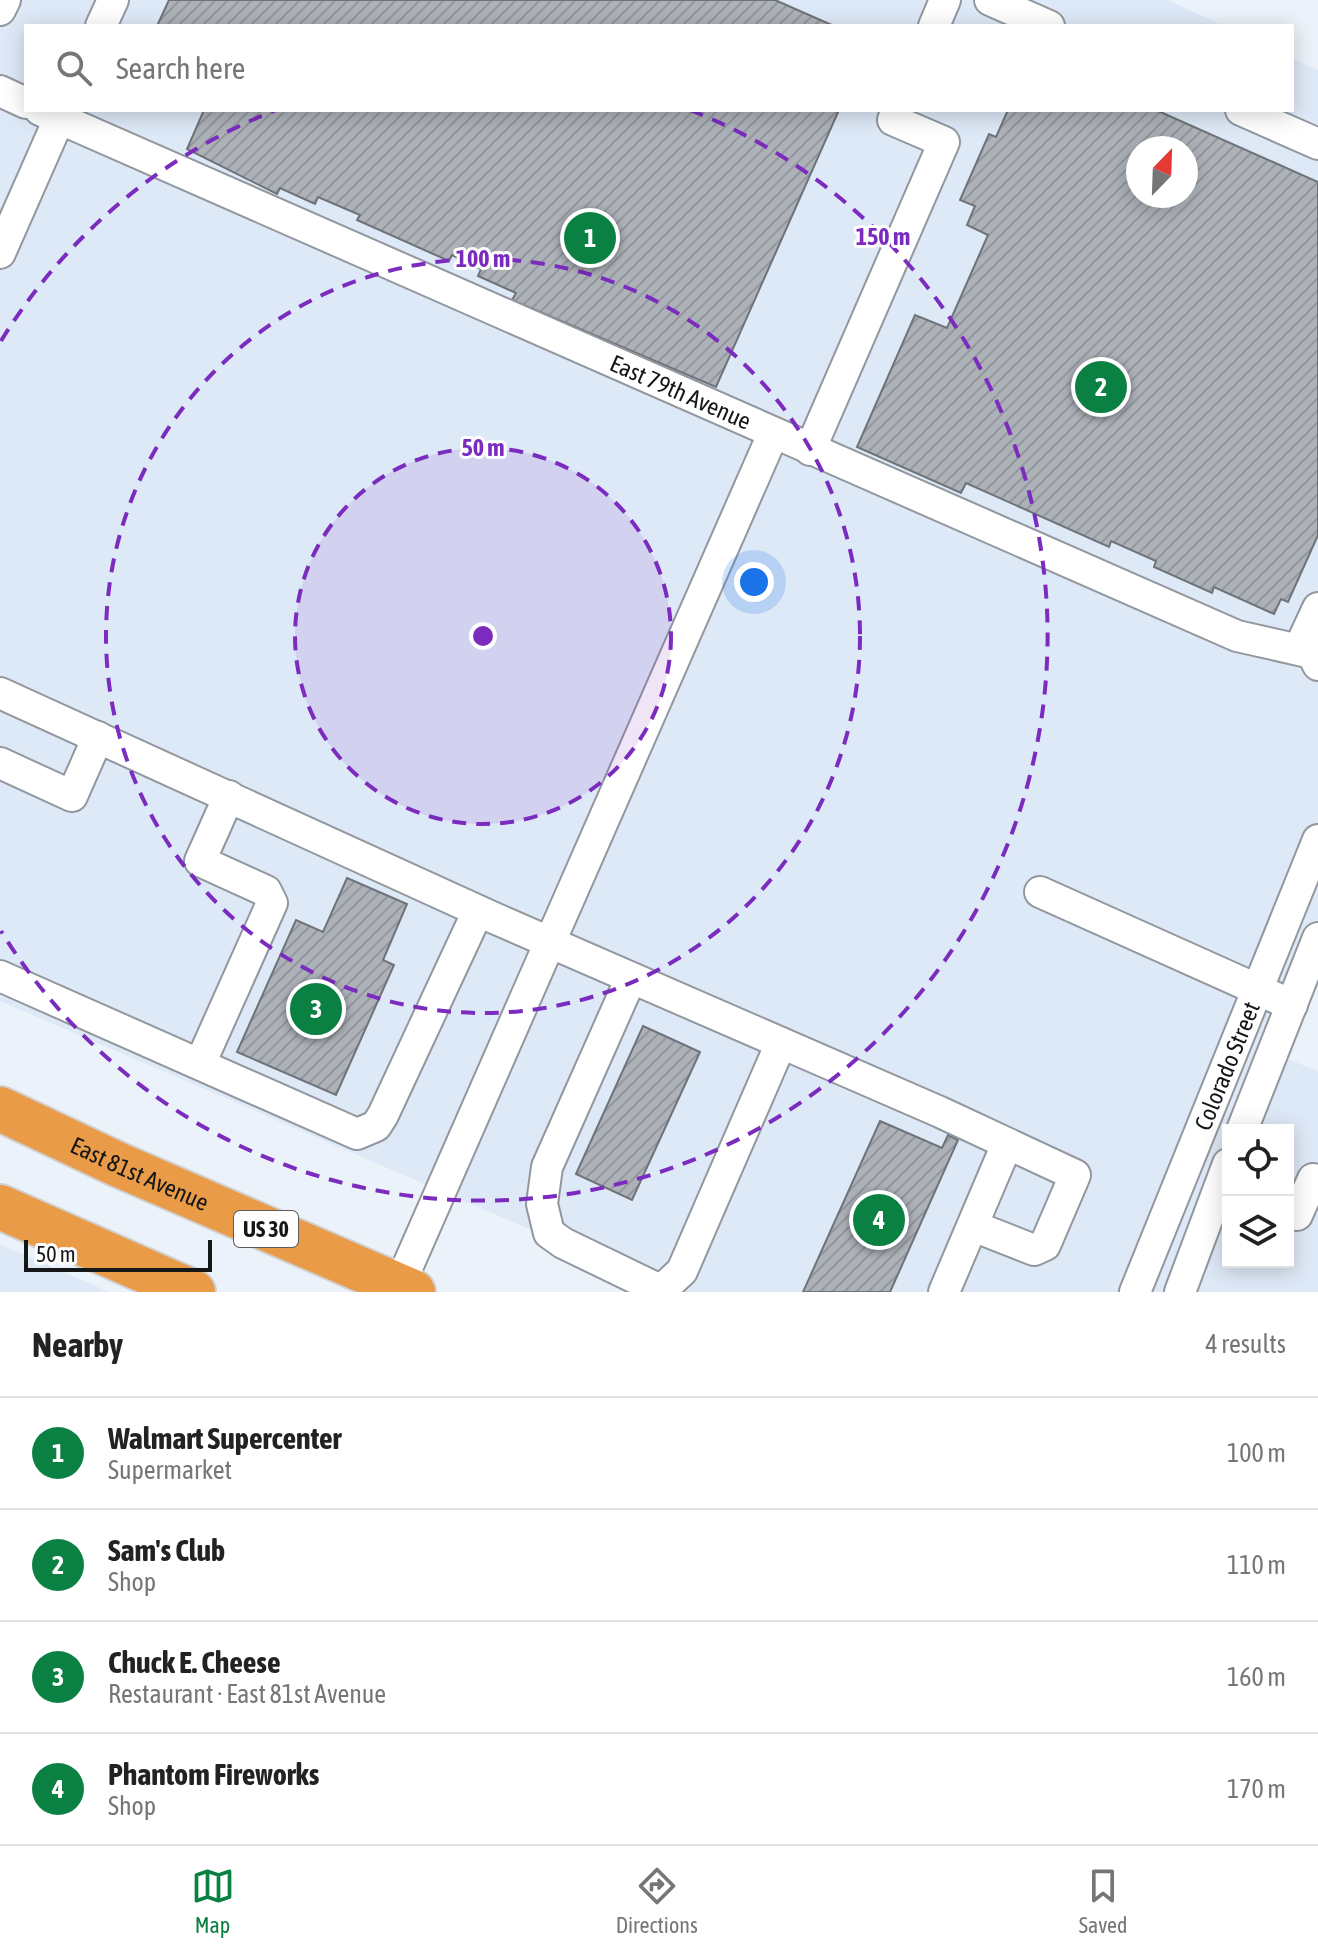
<!DOCTYPE html>
<meta charset="utf-8">
<style>
:root{--surface:#fff;--page:#f6f6f6;--text:#222;--muted:#767676;--line:#e0e0e0;--accent:#0b8043}
body{margin:0;font-family:"Asap Condensed",sans-serif;background:var(--page);color:var(--text)}
.controls{position:absolute;right:24px;bottom:24px;display:grid;overflow:hidden;border-radius:0px;box-shadow:0 4px 20px #0003}
.controls button{width:72px;height:72px;display:grid;place-items:center;padding:0;border:0;border-bottom:2px solid var(--line);background:var(--surface);color:var(--text);font:40px sans-serif}
.compass{position:absolute;left:1126px;top:136px;width:72px;height:72px;border-radius:50%;background:var(--surface);box-shadow:0 4px 20px #0003;rotate:23deg}
.scale{position:absolute;left:24px;bottom:20px;width:188px;box-sizing:border-box;padding-left:8px;border:4px solid #141618;border-top:0;font-size:22px;line-height:28px;white-space:nowrap;color:#141618;-webkit-text-stroke:6px #fefefe;paint-order:stroke}
.you{position:absolute;left:754px;top:582px;width:28px;height:28px;margin:-20px;border:6px solid #fff;border-radius:50%;background:#1a73e8;box-shadow:0 0 0 12px #1a73e833}
.badge{display:grid;place-items:center;width:52px;height:52px;border-radius:50%;background:var(--accent);color:#fff;font-size:26px;font-weight:700}
.pin{position:absolute;translate:-50% -50%;border:4px solid #fff;box-shadow:0 2px 8px #0006}
.list{margin:0;padding:0;list-style:none}
h2{display:flex;justify-content:space-between;align-items:center;height:104px;margin:0;padding:0 32px;font-size:34px}
h2 small{font-size:26px;font-weight:400;color:var(--muted)}
.list li{display:grid;grid-template-columns:52px 1fr auto;gap:24px;align-items:center;box-sizing:border-box;height:112px;padding:0 32px;border-top:2px solid var(--line)}
.list b{display:block;font-size:30px;white-space:nowrap}
.list p{margin:0;font-size:26px;white-space:nowrap;color:var(--muted)}
.list em{font-size:26px;font-style:normal;color:var(--muted)}
.icon{flex:none;width:44px;height:44px;fill:none;stroke:currentColor;stroke-width:2;stroke-linecap:round;stroke-linejoin:round}
.map{position:relative;flex:none;width:1318px;height:1292px;overflow:hidden}
.search{position:absolute;background:var(--surface);box-shadow:0 4px 20px #0003;left:24px;right:24px;top:24px;height:88px;display:flex;align-items:center;gap:20px;box-sizing:border-box;padding:0 28px;border-radius:0px;color:var(--muted);font-size:30px}
.sheet{height:552px;background:var(--surface)}
nav{display:flex;justify-content:space-around;align-items:center;box-sizing:border-box;height:112px;border-top:2px solid var(--line);background:var(--surface);font-size:22px;color:var(--muted)}
nav a{display:grid;justify-items:center;gap:4px}
nav .on{color:var(--accent)}
.map>svg:first-child{display:block}
.built{fill:#dee9f7;fill-rule:evenodd}
.building{fill:url(#building-hatch);stroke:#6e7379;stroke-width:2;fill-rule:evenodd}
.lines{fill:none;stroke-linecap:round;stroke-linejoin:round}
.minor-casing{stroke:#92979e;stroke-width:34}
.highway-casing{stroke:#d0d0d1;stroke-width:48}
.minor{stroke:#fff;stroke-width:30}
.highway{stroke:#ea9b48;stroke-width:44}
.ring{fill:none;stroke:#7b2cbf;stroke-width:4;stroke-dasharray:14 10}
.labels{text-anchor:middle;dominant-baseline:central;stroke-width:6;stroke-linejoin:round;paint-order:stroke}
.shield{fill:#fefefe;stroke:#5a5c5d;stroke-width:2}
.shield-label{font-size:22px;font-weight:bold;fill:#141618}
.street-label{font-size:24px;fill:#141618;stroke:#fefefe}
.centre{fill:#7b2cbf;stroke:#fefefe;stroke-width:4}
.ring-label{font-size:24px;text-anchor:middle;font-weight:bold;fill:#7b2cbf;stroke:#fefefe;stroke-width:6;stroke-linejoin:round;paint-order:stroke}
</style>
<div class="map">
<svg width="1318" height="1292" viewBox="0 0 1318 1292">
<defs>
<pattern id="building-hatch" width="6" height="6" patternUnits="userSpaceOnUse" patternTransform="scale(2)"><rect width="6" height="6" fill="#adb2b9"/><path d="M-1 1l2-2M0 6l6-6M5 7l2-2" fill="none" stroke="#94989e"/></pattern>
</defs>
<rect width="100%" height="100%" fill="#ecf2f9"/>
<g class="built">
<path d="M0,0H1168L1224,26H26V110H1292V58L1318,70V950L1275,1054L1318,1071V1292H675L0,1001ZM1138,148H1186V196H1138ZM1228,1130H1288V1262H1228Z"/>
<polygon points="0,1244 109,1292 0,1292"/>
</g>
<g class="building">
<polygon points="169,0 775,0 834,26 157,26"/>
<polygon points="204,110 839,110 716,387 512,300 516,293 478,276 481,269 452,255 449,261 357,220 360,215 318,197 315,204 280,188 277,194 187,149"/>
<path d="M1008,110H1156L1318,182V535L1288,602L1281,599L1274,614L1214,587L1212,593L1154,567L1156,561L1111,541L1109,547L966,483L961,493L857,447L915,315L947,328L988,235L967,225L975,206L960,200L989,134L996,137ZM1138,148H1186V196H1138Z"/>
<polygon points="347,878 407,904 383,960 394,965 336,1095 237,1052 296,920 323,932"/>
<polygon points="643,1026 700,1052 632,1200 576,1174"/>
<polygon points="880,1121 942,1148 948,1135 958,1140 890,1292 803,1292"/>
</g>
<g class="lines">
<defs>
<g id="minor">
<polyline points="990,0 1049,26"/>
<polyline points="0,10 5,0"/>
<polyline points="101,26 113,0"/>
<polyline points="934,26 945,0"/>
<polyline points="0,91 26,103"/>
<path id="s1" d="M40,110L1237,636L1312,653L1318,665"/>
<polyline points="1241,110 1318,144"/>
<polyline points="0,253 63,110"/>
<polyline points="810,450 944,142 893,120 897,110"/>
<polyline points="1299,649 1318,608"/>
<polyline points="0,693 494,918 940,1112 1075,1175 1045,1245 1034,1250 973,1226"/>
<polyline points="0,763 72,796 98,737"/>
<polyline points="1040,892 1292,1005"/>
<polyline points="0,976 357,1134 376,1126 383,1115 478,911"/>
<polyline points="631,978 547,1167 542,1204 549,1233 563,1243 656,1288 666,1286 682,1271 781,1043"/>
<polyline points="200,1064 272,903 266,891 200,861 229,796"/>
<polyline points="1242,1130 1318,938"/>
<polyline points="1297,1215 1313,1179 1318,1182"/>
<polyline points="399,1286 773,434"/>
<polyline points="944,1292 1007,1144"/>
<path id="s2" d="M1135,1292L1318,840"/>
<polyline points="1180,1292 1228,1164"/>
</g>
<g id="highway">
<path id="s3" d="M0,1109L119,1165L413,1292"/>
<polyline points="0,1207 193,1292"/>
</g>
</defs>
<use href="#minor" class="minor-casing"/>
<use href="#highway" class="highway-casing"/>
<use href="#minor" class="minor"/>
<use href="#highway" class="highway"/>
</g>
<circle cx="483" cy="636" r="188" fill="#7b2cbf" fill-opacity=".12"/>
<g class="ring">
<circle cx="483" cy="636" r="188"/>
<circle cx="483" cy="636" r="377"/>
<path d="M1 341A565 565 0 0 1 276 110M690 110A565 565 0 1 1 1 931"/>
</g>
<g class="labels">
<rect class="shield" x="234" y="1211" width="64" height="36" rx="6"/>
<g class="shield-label">
<text x="266" y="1229">US 30</text>
</g>
<g class="street-label">
<text stroke="none"><textPath href="#s1" startOffset="700">East 79th Avenue</textPath></text>
<text stroke="none"><textPath href="#s2" startOffset="244">Colorado Street</textPath></text>
<text stroke="none"><textPath href="#s3" startOffset="154">East 81st Avenue</textPath></text>
</g>
</g>
<circle cx="483" cy="636" r="12" class="centre"/>
<g class="ring-label">
<text x="883" y="245">150 m</text>
<text x="483" y="267">100 m</text>
<text x="483" y="456">50 m</text>
</g>
</svg>
<div class="controls">
<button><svg class="icon" aria-label="locate" viewBox="0 0 24 24"><circle cx="12" cy="12" r="6"/><path d="M12 2v4M12 18v4M2 12h4M18 12h4"/></svg></button>
<button><svg class="icon" aria-label="layers" viewBox="0 0 24 24"><path d="M12 4l9 5-9 5-9-5zM3 14l9 5 9-5"/></svg></button>
</div>
<svg class="compass" viewBox="-18 -18 36 36"><path d="M0-13l5 13h-10z" fill="#e53935"/><path d="M0 13l5-13h-10z" fill="#767676"/></svg>
<div class="scale">50 m</div>
<div class="you"></div>
<div class="pin badge" style="left:590px;top:238px">1</div>
<div class="pin badge" style="left:1101px;top:387px">2</div>
<div class="pin badge" style="left:316px;top:1009px">3</div>
<div class="pin badge" style="left:879px;top:1220px">4</div>
<div class="search"><svg class="icon" aria-label="search" viewBox="0 0 24 24"><circle cx="10" cy="10" r="6"/><path d="M15 15l6 6"/></svg>Search here</div>
</div>
<section class="sheet">
<h2>Nearby<small>4 results</small></h2>
<ul class="list">
<li><span class="badge">1</span><div><b>Walmart Supercenter</b><p>Supermarket</p></div><em>100 m</em></li>
<li><span class="badge">2</span><div><b>Sam's Club</b><p>Shop</p></div><em>110 m</em></li>
<li><span class="badge">3</span><div><b>Chuck E. Cheese</b><p>Restaurant · East 81st Avenue</p></div><em>160 m</em></li>
<li><span class="badge">4</span><div><b>Phantom Fireworks</b><p>Shop</p></div><em>170 m</em></li>
</ul>
</section>
<nav>
<a class="on"><svg class="icon" aria-label="map" viewBox="0 0 24 24"><path d="M3 6l6-2 6 2 6-2v14l-6 2-6-2-6 2zM9 4v14M15 6v14"/></svg>Map</a>
<a><svg class="icon" aria-label="directions" viewBox="0 0 24 24"><path d="M12 3l9 9-9 9-9-9zM9 14v-3h6M13 9l2 2-2 2"/></svg>Directions</a>
<a><svg class="icon" aria-label="saved" viewBox="0 0 24 24"><path d="M7 4h10v16l-5-4-5 4z"/></svg>Saved</a>
</nav>
